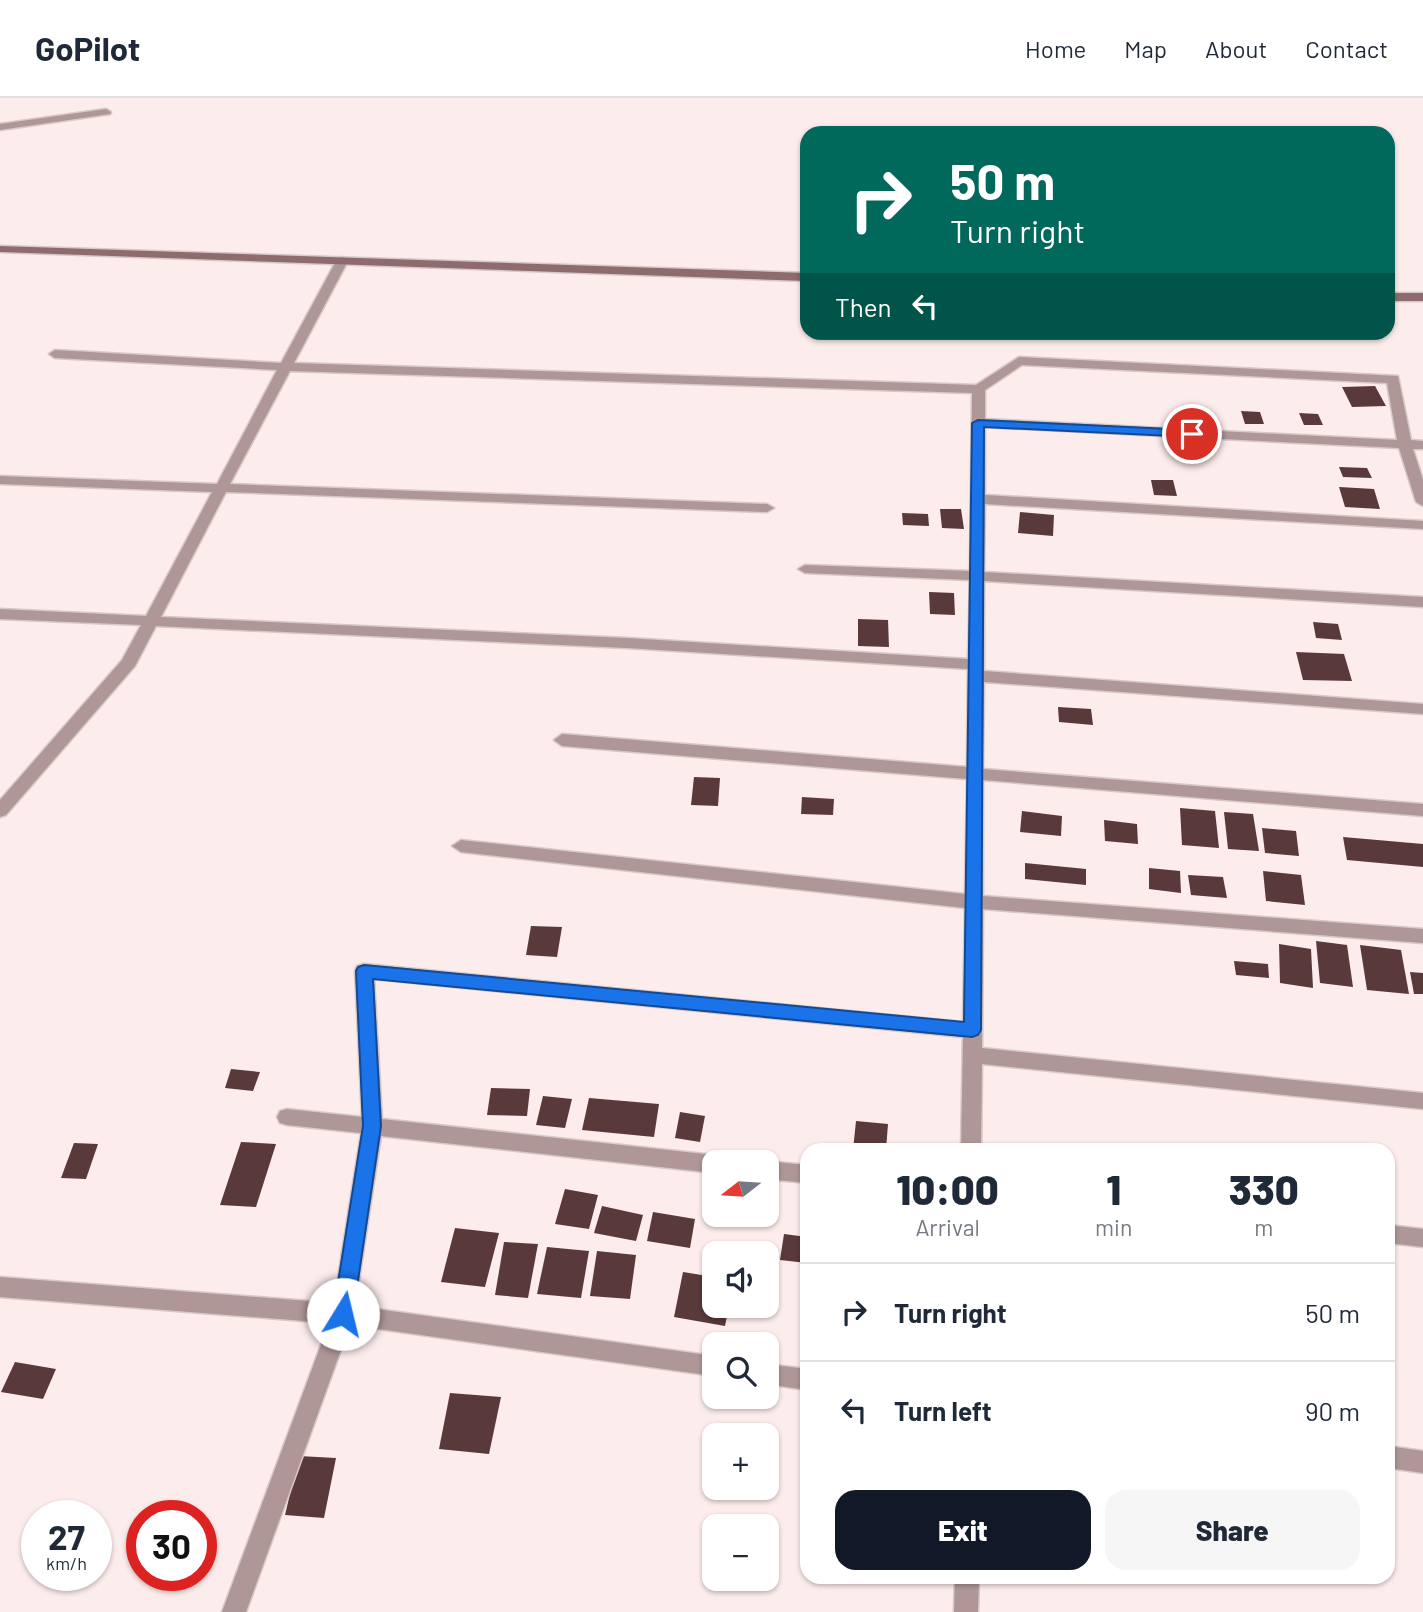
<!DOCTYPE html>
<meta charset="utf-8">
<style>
:root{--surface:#fff;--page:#f6f6f7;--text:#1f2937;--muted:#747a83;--line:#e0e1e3;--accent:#111827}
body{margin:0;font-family:Barlow,sans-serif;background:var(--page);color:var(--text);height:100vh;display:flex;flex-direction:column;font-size:26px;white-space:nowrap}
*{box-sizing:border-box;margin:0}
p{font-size:23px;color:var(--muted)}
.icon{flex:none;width:38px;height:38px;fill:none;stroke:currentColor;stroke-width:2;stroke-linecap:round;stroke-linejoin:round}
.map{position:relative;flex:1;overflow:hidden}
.details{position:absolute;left:800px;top:1045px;width:595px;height:441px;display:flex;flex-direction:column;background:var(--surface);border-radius:21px;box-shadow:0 2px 5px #0004}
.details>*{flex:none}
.hud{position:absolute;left:800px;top:28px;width:595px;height:214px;border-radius:21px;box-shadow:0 2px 5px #0004;background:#00695c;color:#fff;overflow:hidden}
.needle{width:46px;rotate:253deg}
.tools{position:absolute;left:702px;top:1052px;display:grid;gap:14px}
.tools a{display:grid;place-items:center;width:77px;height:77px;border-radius:14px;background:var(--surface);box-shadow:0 2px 5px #0004;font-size:35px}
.speed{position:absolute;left:21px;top:1402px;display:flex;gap:14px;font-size:35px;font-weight:700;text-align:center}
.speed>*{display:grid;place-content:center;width:91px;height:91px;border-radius:50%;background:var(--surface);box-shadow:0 2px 5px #0004;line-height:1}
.speed small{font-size:18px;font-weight:400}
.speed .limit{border:10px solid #d22;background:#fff;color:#111}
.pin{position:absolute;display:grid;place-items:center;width:60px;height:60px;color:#fff;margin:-30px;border:4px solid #fff;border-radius:50%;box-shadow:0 2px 7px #0007}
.me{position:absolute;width:77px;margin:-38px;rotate:9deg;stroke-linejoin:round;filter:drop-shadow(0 0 5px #0008)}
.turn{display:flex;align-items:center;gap:24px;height:147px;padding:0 35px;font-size:32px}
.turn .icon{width:91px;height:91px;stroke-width:2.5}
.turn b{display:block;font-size:49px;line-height:60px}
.then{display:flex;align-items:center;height:66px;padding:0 35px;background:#0003;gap:14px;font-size:26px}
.eta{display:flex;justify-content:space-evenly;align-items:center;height:119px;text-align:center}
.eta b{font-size:42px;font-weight:800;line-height:49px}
.primary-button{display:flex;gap:14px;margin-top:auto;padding:14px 35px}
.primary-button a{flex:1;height:80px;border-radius:21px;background:var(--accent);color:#fff;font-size:28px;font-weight:800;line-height:80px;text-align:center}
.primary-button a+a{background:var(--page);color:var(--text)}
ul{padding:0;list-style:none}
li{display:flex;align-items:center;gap:21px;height:98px;padding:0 35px;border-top:2px solid var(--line)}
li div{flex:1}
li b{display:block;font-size:26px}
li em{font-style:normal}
header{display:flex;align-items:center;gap:42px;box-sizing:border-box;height:98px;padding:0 35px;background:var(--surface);border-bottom:2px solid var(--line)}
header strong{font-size:33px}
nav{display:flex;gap:38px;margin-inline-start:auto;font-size:24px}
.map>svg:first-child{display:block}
.building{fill:#5a393a}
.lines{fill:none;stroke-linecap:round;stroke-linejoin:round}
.street-casing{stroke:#d8c8c8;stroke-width:3}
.secondary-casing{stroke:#d8c8c8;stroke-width:3}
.street{fill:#af9797;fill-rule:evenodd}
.secondary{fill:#8e6c6d;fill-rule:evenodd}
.route{fill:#1a73e8;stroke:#114b97;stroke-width:2}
</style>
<header>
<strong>GoPilot</strong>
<nav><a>Home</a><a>Map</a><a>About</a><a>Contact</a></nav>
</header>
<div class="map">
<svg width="1423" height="1514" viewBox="0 0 1423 1514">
<rect width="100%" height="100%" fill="#fdecec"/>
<g class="building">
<path d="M1375,288L1386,308L1352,309L1342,289Z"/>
<path d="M1241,313L1260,314L1264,326H1245Z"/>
<path d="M1299,315L1318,316L1323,327H1304Z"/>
<path d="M1339,369L1367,370L1372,380L1343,379Z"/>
<path d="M1151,382H1173L1177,398L1154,397Z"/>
<path d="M1339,389L1374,391L1380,411L1345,409Z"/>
<path d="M940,411H961L964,431L942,430Z"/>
<path d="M1020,414L1054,417L1053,438L1018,435Z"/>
<path d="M902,415L928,416L929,428L903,427Z"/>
<path d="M929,494L954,495L955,517L930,516Z"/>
<path d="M858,521L888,522L889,549L858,548Z"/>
<path d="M1313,524L1338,526L1342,542L1316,540Z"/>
<path d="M1296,554L1344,556L1352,583L1303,582Z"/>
<path d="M1058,609L1091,611L1093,627L1059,624Z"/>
<path d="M694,679L720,680L718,708L691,707Z"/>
<path d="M802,699L834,701L833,717L801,716Z"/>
<path d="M1180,710L1215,713L1219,750L1182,747Z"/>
<path d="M1022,713L1062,718L1061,738L1020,734Z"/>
<path d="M1224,714L1253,716L1259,753L1228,751Z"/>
<path d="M1104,722L1137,726L1138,746L1105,743Z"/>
<path d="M1262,730L1296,733L1299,758L1265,755Z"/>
<path d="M1343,739L1423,746V769L1347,762Z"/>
<path d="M1025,765L1086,771V787L1025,781Z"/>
<path d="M1149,770L1180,773L1181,795L1149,791Z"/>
<path d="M1263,773L1301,777L1305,807L1266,803Z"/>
<path d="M1188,777L1223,779L1227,800L1191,797Z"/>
<path d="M531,828L562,829L557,859L526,857Z"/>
<path d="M1316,843L1347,847L1353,889L1320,885Z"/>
<path d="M1279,846L1311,851L1313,890L1280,885Z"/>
<path d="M1360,847L1401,852L1409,896L1367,892Z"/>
<path d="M1234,863L1268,866L1269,880L1236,877Z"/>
<path d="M1410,874L1423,875V896H1414Z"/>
<path d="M231,971L260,974L253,993L225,990Z"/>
<path d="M491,990L530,991L527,1018L487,1017Z"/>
<path d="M543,998L572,1001L565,1030L536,1027Z"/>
<path d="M589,1000L659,1006L654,1039L582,1032Z"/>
<path d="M680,1014L705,1018L700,1044L675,1040Z"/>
<path d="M856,1023L888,1026L886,1052H853Z"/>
<path d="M241,1044L276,1046L256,1109L220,1107Z"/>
<path d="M74,1045L98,1046L86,1081L61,1080Z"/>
<path d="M1125,1045L1153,1048V1052H1126Z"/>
<path d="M565,1091L598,1097L589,1131L555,1126Z"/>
<path d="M602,1108L643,1117L636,1143L594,1135Z"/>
<path d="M653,1114L695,1121L690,1150L647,1143Z"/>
<path d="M455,1130L499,1135L485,1189L441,1184Z"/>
<path d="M784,1136L807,1139V1165L780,1162Z"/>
<path d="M504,1144L538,1146L528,1200L495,1197Z"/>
<path d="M547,1149L589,1153L581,1200L537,1196Z"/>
<path d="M597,1153L636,1157L630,1201L590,1198Z"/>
<path d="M683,1174L714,1179V1208H729L725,1228L674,1219Z"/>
<path d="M15,1264L56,1271L43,1301L1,1294Z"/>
<path d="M450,1295L501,1299L489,1356L439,1351Z"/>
<path d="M299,1358L336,1360L324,1420L285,1417Z"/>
</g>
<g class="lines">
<g class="street-casing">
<g id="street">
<path d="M106,11L111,14L110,16L0,32V26Z"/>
<path d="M342,159L348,163L294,265L976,287L1019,259L1398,278L1411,342L1423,343V351H1413L1423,382V408L1416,404L1399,350L985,329V397L1423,423V431L985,406L984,474L1423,499V509L984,483V573L1423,606V616L984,584L983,671L1423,706V718L983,682V798L1423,831V845L983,811L982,950L1423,995V1011L982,966L981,1052H961L963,939L374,881L382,1021L714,1057L721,1060L723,1064H714V1075L381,1038L355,1208L714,1258V1278L350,1227L246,1514H222L329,1225L0,1199V1179L334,1205L361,1035L287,1027L280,1025L277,1019L280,1013L287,1011L362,1019L355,873L357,868L364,866L963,924L965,810L461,754L452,748L461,742L965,796L967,681L562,648L554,642L562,636L967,669L968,571L627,550L156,528L135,568L6,717L0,719V702L122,562L141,527L0,521V511L146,518L212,394L0,386V378L217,386L277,272L55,260L49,256L55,252L281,265L336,163ZM1022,267L1387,285L1397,342L985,321V292ZM290,273L972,295L970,473L805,467L798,471L805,475L970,482L968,561L627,540L161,519L226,394L767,414L774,410L767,406L230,386Z"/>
<path d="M766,1063L807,1067V1085L766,1081Z"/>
<path d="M1388,1127L1423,1131V1149L1388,1145Z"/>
<path d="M766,1266L807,1271V1292L766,1286Z"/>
<path d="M1388,1348L1423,1353V1375L1388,1370Z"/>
<path d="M955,1479H979L978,1514H954Z"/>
</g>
</g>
<g class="secondary-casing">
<g id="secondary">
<path d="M0,148L807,175V183L0,154Z"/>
<rect x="1388" y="195" width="35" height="8"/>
</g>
</g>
<use href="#street" class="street"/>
<use href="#secondary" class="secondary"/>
</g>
<path class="route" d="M978,322L1192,332L1198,336L1192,339L984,329L981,932L978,937L972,939L373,881L381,1028L353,1216L350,1222L343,1225L336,1222L333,1216L363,1028L356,873L358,869L364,867L964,924L972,325Z"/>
</svg>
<div class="tools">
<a><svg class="needle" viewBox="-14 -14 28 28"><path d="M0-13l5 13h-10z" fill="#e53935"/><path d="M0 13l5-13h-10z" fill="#747a83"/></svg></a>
<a><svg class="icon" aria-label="sound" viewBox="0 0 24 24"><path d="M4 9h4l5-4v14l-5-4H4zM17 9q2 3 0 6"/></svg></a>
<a><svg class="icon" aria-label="search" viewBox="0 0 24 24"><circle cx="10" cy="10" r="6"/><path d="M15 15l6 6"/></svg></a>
<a>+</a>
<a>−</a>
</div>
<div class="speed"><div>27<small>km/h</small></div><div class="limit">30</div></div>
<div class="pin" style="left:1192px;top:336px;background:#d93025"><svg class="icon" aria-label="arrive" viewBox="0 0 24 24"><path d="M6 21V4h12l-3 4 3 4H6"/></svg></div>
<svg class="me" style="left:343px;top:1216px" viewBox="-20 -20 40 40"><circle r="19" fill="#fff"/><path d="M0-13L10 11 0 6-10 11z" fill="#1a73e8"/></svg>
<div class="hud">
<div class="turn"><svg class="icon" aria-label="right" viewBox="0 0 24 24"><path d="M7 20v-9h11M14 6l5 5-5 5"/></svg><div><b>50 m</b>Turn right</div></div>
<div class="then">Then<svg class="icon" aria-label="left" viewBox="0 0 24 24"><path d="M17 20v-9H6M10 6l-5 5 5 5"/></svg></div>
</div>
<section class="details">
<div class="eta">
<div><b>10:00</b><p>Arrival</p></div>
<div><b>1</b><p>min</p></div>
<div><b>330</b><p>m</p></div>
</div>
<ul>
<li><svg class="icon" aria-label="right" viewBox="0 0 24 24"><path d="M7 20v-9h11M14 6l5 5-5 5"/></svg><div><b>Turn right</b></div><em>50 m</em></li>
<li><svg class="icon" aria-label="left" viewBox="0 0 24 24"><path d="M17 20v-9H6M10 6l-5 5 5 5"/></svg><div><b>Turn left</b></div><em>90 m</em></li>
</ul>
<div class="primary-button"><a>Exit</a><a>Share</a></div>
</section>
</div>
